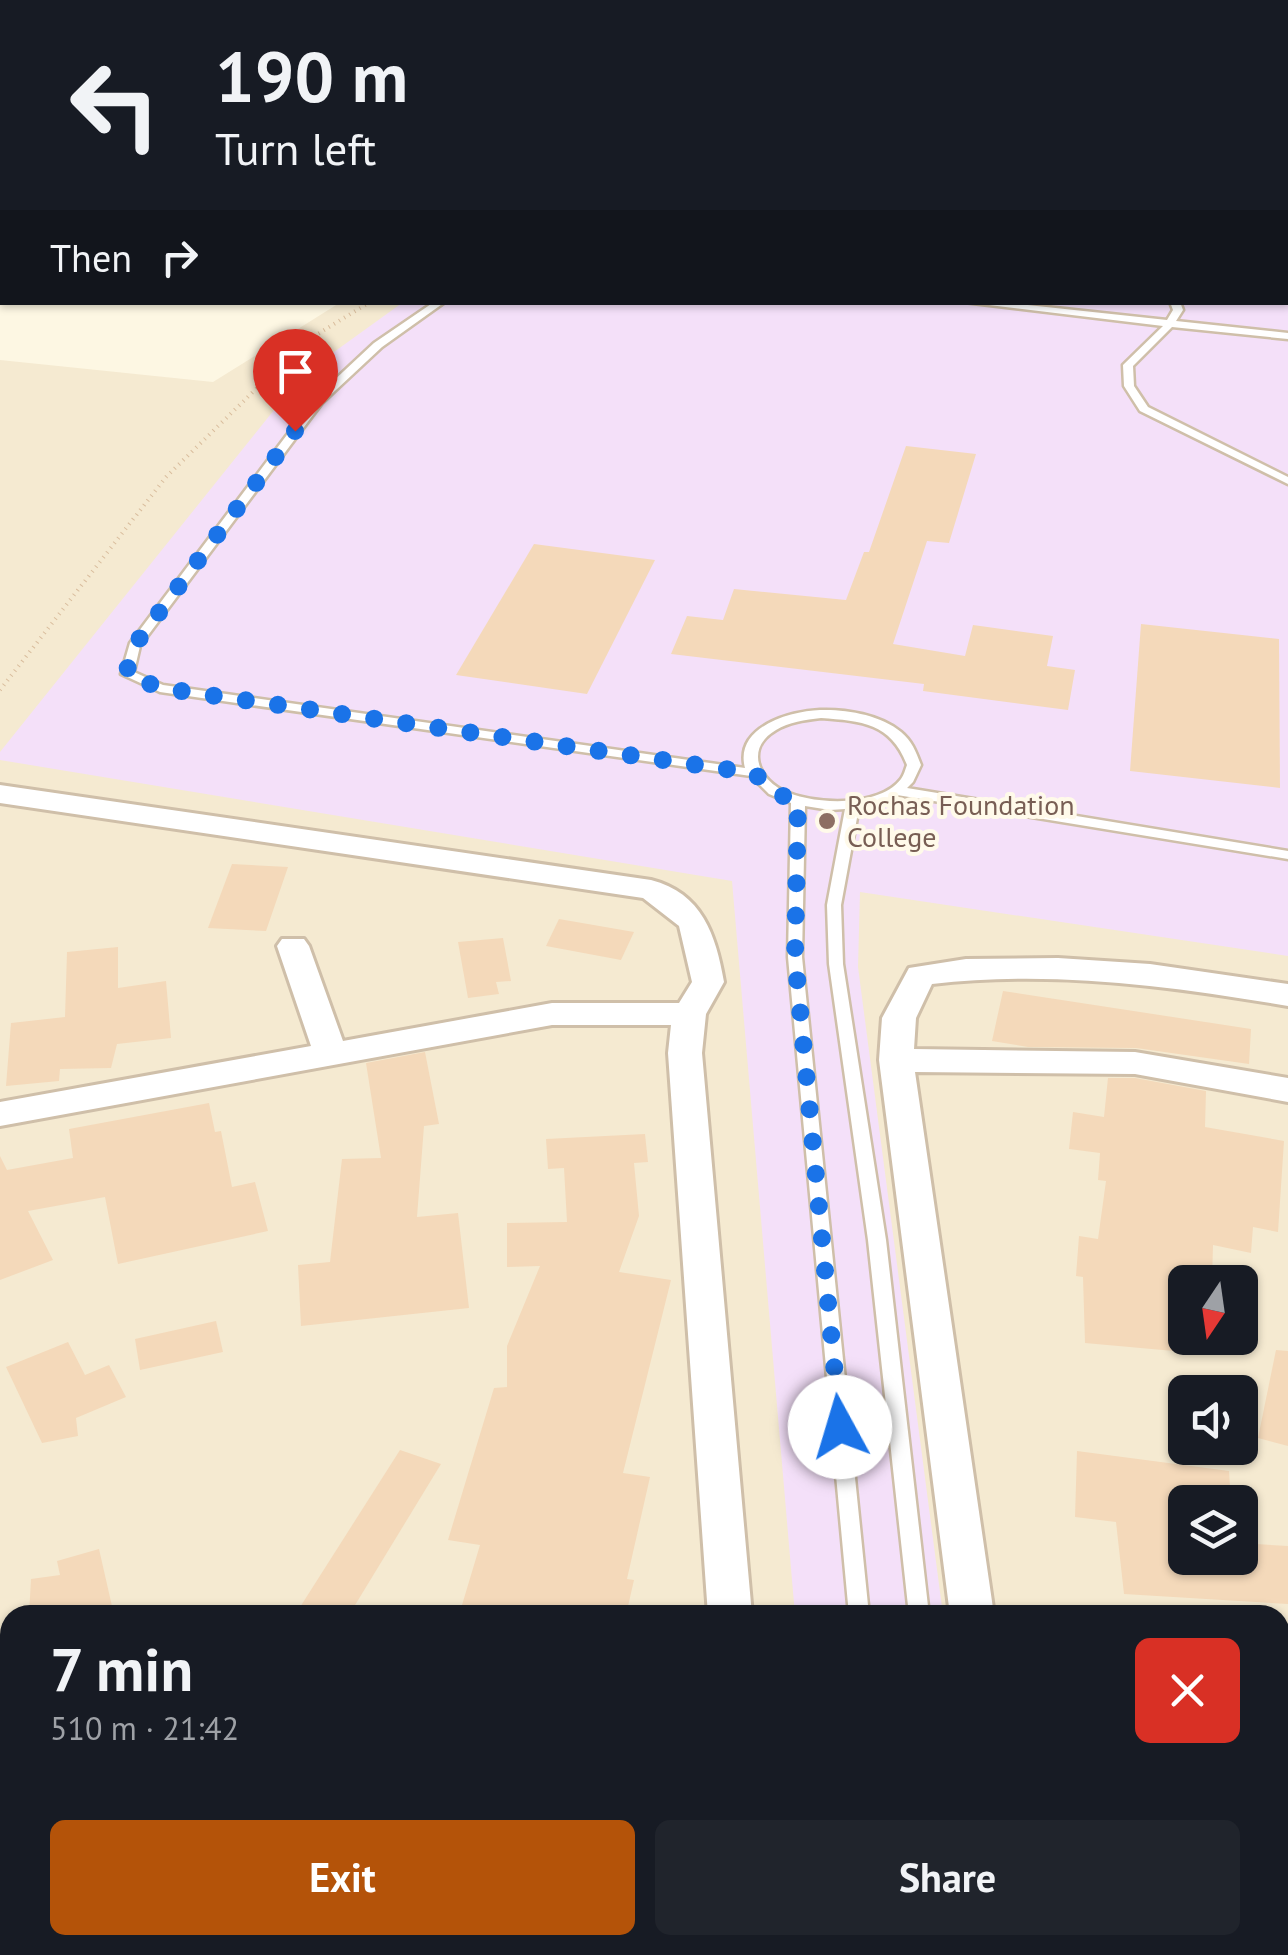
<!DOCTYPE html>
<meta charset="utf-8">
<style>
:root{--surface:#171b24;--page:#20242c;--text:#f1f3f6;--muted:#9ea1a6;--accent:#b45309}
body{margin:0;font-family:"PT Sans",sans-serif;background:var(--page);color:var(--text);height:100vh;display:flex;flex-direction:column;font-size:38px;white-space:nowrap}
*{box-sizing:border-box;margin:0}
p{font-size:32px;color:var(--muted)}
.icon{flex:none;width:55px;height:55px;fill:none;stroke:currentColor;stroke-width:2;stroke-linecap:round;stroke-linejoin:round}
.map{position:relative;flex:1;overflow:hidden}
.panel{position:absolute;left:0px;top:1605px;width:1290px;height:350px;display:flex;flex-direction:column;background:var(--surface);border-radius:30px 30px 0 0;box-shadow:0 2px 8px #0004}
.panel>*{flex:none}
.banner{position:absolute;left:0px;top:0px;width:1290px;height:305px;box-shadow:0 2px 8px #0004;background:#171b24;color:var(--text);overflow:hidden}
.needle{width:65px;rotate:193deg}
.fabs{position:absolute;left:1168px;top:1265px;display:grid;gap:20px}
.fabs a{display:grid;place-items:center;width:90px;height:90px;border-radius:15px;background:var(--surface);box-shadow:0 2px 8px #0004;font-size:50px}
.pin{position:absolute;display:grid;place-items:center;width:85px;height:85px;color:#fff;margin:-102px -42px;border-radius:50% 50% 50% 0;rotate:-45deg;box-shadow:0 0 10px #0007}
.pin .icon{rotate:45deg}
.me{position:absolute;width:110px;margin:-55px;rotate:354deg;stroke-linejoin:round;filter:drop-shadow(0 0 8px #0008)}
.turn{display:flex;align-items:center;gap:35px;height:210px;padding:0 50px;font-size:45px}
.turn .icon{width:130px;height:130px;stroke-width:2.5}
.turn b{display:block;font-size:70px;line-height:85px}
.then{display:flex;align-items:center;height:95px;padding:0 50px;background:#0003;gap:20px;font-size:38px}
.round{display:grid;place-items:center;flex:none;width:105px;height:105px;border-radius:15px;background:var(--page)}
.summary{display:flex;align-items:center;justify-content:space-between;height:170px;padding:0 50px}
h1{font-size:60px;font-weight:800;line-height:75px}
.button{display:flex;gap:20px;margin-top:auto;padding:20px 50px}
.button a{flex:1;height:115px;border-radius:15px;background:var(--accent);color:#fff;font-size:40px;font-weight:800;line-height:115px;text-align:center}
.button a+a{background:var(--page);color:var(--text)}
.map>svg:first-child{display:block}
.residential{fill:#f5ead1;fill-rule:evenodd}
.education{fill:#f4e0f9}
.building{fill:#f4d9ba}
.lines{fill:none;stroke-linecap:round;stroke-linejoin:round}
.lane-casing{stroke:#cfbfa9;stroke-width:5}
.street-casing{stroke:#cfbfa9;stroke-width:6}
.path{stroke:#d9bd9d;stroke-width:4;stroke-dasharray:1 5;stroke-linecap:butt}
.lane{fill:#fff;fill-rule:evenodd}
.street{fill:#fff;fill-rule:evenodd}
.route{stroke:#1a73e8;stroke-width:18;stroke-dasharray:0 32.4}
.education-dot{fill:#8d6e63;stroke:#fffaea;stroke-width:4}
.labels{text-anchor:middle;stroke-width:8;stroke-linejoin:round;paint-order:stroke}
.education-label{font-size:28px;fill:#785e54;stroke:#fffaea;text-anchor:start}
</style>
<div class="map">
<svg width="1288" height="1955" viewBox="0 0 1288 1955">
<rect width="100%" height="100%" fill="#fdf7e3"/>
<path class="residential" d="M0,0H1288V1955H0V360L213,382L341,302H1288V2H2V97ZM1185,1282H1240V1338H1185ZM1185,1392H1240V1448H1185ZM1185,1502H1240V1558H1185ZM10,1615H1280V1945H10Z"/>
<g class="education">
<path d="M1288,54V956L860,892L858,967L943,1615H795L732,881L0,760V752L302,375L402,303L1288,302Z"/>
<path d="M824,1945H987L988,1955H824Z"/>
</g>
<g class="building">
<path d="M906,446L976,454L949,543L927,541L893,644L965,656L973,625L1053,636L1047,666L1075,670L1068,710L923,691L924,684L671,654L687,616L723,620L734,589L846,600L864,552H869Z"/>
<path d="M534,544L655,560L587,694L456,675Z"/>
<path d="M1141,624L1279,639L1280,788L1130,771Z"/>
<path d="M232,864L288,867L266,931L208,928Z"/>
<path d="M559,919L634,932L621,960L546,946Z"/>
<path d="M503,938L511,981L496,982L499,994L468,998L458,942Z"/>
<path d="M118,947V988L166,981L171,1038L117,1044L111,1068L60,1069L59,1081L6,1086L11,1023L65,1017L67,952Z"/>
<path d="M1003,991L1251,1029L1249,1064L1136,1048L1028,1047L992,1041Z"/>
<path d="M425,1052L439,1124L424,1126L417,1217L458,1213L469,1308L301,1326L298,1265L330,1262L342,1159L381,1158L366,1063Z"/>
<path d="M1108,1078H1135L1206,1091L1205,1127L1284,1141L1278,1232L1253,1227L1251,1253L1213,1245L1212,1282H1185V1352L1085,1343L1083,1277L1076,1276L1079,1236L1098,1239L1106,1181L1098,1180L1100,1153L1069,1149L1073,1112L1104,1117Z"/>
<path d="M209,1103L215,1132L221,1131L232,1187L255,1182L268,1231L118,1264L105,1197L28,1211L53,1260L0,1280V1156L7,1170L73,1158L69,1129Z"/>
<path d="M645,1134L648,1162L634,1163L639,1216L619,1272L671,1280L623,1473L650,1477L627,1579L634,1580L626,1615H459L480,1545L448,1540L494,1388L507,1387V1346L540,1266L507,1267V1223L567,1222L564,1168L548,1169L546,1139Z"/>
<path d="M216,1321L223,1352L140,1370L135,1339Z"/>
<path d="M68,1342L85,1375L109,1365L126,1397L76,1418L78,1436L42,1443L6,1367Z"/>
<path d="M1276,1350L1288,1351V1446L1258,1438Z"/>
<path d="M400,1450L441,1464L349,1615H295Z"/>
<path d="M1077,1451L1229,1471L1231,1502H1185V1558H1240V1543L1288,1546V1604L1124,1594L1116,1522L1075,1517Z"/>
<path d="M99,1549L114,1615H29L31,1579L60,1575L57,1561Z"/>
</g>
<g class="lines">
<g class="lane-casing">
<g id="lane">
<path d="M434,302H445L382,347L322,403L140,646L134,672L163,685L745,768C734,727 790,711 820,710C846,709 881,715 901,732C912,741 916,752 921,765L913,782L907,788L1288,851V859L897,795L859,807L841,905L843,964L886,1240L929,1615H909L868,1240L829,964L827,905L845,809L830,810L805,806L802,957L869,1615H849L788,957L791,803L769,794L751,776L160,692L121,674L130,643L314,399L374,343ZM821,718C862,721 891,723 907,765C905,770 904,775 901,779C879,808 811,805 782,790C756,776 747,747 776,730C789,722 805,720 821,718Z"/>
<path d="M964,302H1000L1167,320L1173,310L1170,302H1180L1183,310L1176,321L1288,333V339L1172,327L1133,366L1134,386L1148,407L1288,477V484L1140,411L1124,386L1123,365L1163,326Z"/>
<path d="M881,1945H903L904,1955H882Z"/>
<path d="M945,1945H967L969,1955H947Z"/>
</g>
</g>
<g class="street-casing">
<g id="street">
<path d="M0,785L651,880C702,893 716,935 724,982L706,1014L702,1053L752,1615H708L668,1053L671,1025H552L0,1126V1102L311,1046L277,946L282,939H304L309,946L343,1041L552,1003H679L692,982L679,926L643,898L0,803Z"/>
<path d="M1058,958L1150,964L1288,984V1006C1170,986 1052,970 932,984L916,1018L914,1049L1135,1052L1288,1078V1102L1135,1074L915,1072L994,1615H950L879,1060L882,1018L909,968L966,959Z"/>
<rect x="731" y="1945" width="50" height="10"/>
<path d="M993,1945H1043L1044,1955H994Z"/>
</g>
</g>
<path class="path" d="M0,690L166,477L303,343L370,302"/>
<use href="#lane" class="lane"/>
<use href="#street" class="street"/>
</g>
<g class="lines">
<path class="route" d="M295,431L134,646L126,674L160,688L754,773L776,793L798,802L795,957L840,1427"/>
</g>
<circle class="education-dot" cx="827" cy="821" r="10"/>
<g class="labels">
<g class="education-label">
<text x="847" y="815">Rochas Foundation<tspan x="847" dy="32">College</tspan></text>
</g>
</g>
</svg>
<div class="fabs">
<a><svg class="needle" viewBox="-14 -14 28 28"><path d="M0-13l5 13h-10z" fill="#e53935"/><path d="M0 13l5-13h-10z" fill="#9ea1a6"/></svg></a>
<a><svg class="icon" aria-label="sound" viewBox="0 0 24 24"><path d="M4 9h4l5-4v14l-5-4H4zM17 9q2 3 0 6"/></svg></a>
<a><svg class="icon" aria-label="layers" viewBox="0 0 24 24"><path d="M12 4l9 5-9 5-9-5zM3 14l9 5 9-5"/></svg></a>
</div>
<div class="pin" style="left:295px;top:431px;background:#d93025"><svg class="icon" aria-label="arrive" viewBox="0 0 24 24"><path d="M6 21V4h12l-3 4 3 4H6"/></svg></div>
<svg class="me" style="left:840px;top:1427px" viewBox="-20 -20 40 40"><circle r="19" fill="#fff"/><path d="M0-13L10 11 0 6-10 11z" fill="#1a73e8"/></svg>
<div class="banner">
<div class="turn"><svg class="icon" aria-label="left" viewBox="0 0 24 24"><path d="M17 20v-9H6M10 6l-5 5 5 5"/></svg><div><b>190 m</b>Turn left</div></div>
<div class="then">Then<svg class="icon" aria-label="right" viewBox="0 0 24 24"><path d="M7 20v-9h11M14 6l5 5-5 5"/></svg></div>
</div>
<section class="panel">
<div class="summary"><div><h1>7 min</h1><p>510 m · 21:42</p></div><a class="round" style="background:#d93025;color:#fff"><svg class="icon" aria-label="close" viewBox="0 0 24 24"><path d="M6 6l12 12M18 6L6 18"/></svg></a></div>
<div class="button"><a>Exit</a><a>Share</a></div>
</section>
</div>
